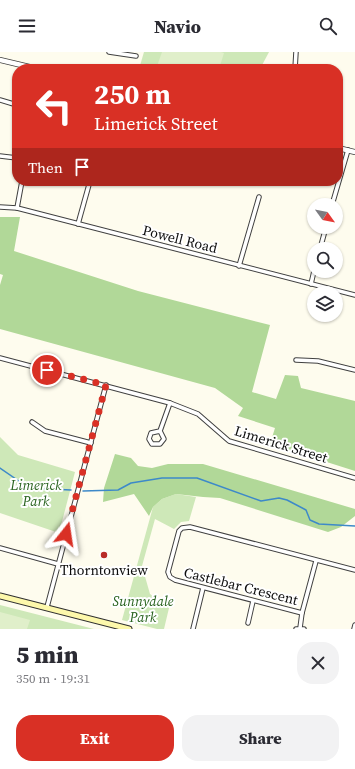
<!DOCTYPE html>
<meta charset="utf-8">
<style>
:root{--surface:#fff;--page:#f2f2f3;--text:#2b2b33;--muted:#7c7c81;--accent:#d93025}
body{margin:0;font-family:"Source Serif 4",serif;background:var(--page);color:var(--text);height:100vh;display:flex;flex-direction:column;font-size:15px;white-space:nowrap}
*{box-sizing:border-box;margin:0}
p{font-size:13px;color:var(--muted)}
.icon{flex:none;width:22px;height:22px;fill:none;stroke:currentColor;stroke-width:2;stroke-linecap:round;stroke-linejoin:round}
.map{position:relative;height:577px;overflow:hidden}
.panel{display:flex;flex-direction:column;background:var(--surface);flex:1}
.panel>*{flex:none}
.guide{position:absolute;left:12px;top:12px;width:331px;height:122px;border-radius:16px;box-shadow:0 1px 3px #0004;background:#d93025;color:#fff;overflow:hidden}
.needle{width:26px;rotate:123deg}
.buttons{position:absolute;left:307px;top:146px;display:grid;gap:8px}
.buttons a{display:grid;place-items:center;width:36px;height:36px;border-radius:50%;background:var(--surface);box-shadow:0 1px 3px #0004;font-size:20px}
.pin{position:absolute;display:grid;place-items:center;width:34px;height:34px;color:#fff;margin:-17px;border:2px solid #fff;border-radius:50%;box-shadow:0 1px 4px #0007}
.me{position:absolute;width:44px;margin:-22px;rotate:15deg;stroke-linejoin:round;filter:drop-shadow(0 0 3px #0008)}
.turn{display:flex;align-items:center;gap:14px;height:84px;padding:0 16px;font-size:18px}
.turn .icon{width:52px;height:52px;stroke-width:2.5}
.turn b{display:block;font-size:28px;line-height:34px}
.then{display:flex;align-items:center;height:38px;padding:0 16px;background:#0003;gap:8px;font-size:15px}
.round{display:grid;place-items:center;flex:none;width:42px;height:42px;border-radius:16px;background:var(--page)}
.summary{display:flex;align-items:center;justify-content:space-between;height:68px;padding:0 16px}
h1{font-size:24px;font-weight:800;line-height:30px}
.cta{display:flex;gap:8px;margin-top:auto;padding:8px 16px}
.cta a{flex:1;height:46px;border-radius:16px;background:var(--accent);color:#fff;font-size:16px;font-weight:800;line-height:46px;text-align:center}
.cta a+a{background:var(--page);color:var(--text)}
header{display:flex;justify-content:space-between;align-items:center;height:52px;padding:0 16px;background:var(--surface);font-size:18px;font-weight:800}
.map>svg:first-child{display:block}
.green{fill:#cee8b8}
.forest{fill:#b1d898}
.pitch{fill:#e0efca}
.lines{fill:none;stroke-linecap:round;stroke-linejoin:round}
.stream{stroke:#3d89c9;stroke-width:1.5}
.minor-casing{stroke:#404040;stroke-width:5.5}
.tertiary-casing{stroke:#404040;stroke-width:6}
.secondary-casing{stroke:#2f2f2f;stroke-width:7}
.minor{stroke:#fff;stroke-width:3.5}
.tertiary{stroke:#fff;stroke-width:4.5}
.secondary{stroke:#fdf8ab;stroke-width:5}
.route{stroke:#d93025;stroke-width:7;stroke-dasharray:0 12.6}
.poi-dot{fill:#b92b29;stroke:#fff;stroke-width:1.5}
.labels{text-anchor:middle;stroke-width:4;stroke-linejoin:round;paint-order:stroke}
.street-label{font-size:14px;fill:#0d0d0d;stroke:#fff}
.park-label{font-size:14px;font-style:italic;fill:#29631f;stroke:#fff}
.poi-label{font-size:14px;fill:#0d0d0d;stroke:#fff}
</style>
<header><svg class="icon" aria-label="menu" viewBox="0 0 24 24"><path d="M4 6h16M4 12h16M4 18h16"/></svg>Navio<svg class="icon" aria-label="search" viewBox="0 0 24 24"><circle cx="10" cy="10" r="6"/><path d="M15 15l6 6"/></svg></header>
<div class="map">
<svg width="355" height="577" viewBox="0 0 355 577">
<rect width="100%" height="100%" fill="#fefcee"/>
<g class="green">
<path d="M144,0H269L260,17H139Z"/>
<path d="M0,385L18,403L75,420L59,481L0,461Z"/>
<path d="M176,442L196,445L189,469L181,470L174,477L155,467L142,514L150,542L169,556L164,577H157L122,568L153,455L162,447Z"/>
<path d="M0,553L94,577H0Z"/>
</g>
<g class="forest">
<path d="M0,165H20L14,199L138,239L270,273L252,340L276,347L285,323L298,324L301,336L355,349V419L270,392L275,376L238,364L243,356L215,336L0,277V233L3,223L0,222Z"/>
<path d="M115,402L131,406L138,414L152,416L168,412H203L355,457V464L341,475L328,480L220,446L203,445L176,442L162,447L153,455L149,464L134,442L103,450L104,436Z"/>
</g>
<g class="pitch">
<path d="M162,0H221L224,1L219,17H156Z"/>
<path d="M0,560L30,568L27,577H0Z"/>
</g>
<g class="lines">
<g class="stream">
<path d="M0,416L29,436L71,438"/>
<path d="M83,439L118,438L131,431L162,426H197L261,449L279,446L287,448L306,458L310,468L319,472L355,474"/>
</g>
<g class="minor-casing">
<g id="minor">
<path d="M109,0L136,4"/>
<path d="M295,17L296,0"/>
<path d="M0,48L17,53"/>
<path d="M0,104L17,106"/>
<path d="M332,153L348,98"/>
<path d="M0,155L17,156L355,243"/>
<path d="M17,156L22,129"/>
<path d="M78,172L90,129"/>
<path d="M320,197L326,175"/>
<path d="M239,214L259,145"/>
<path d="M311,232L314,219"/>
<path d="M0,306L170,351L198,362L229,389L355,426"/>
<path d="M296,308L318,309L355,318"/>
<path d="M32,370L45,379L91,391"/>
<path d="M160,379L151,381L149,387L152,392H160L164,387L160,379L170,351"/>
<path d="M0,496L58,512"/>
<path d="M47,555L106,333"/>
<path d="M302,561L175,528L170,525L168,520L179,479L182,476L190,475L355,518"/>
<path d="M248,571L253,549"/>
<path d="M300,576L302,561L316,509"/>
<path d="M193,577L203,536"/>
<path d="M296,577H304"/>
<path d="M354,577L355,573"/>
</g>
</g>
<g class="tertiary-casing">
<g id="tertiary">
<path d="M0,8L38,17"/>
<path d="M338,96L355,100"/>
</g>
</g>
<g class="secondary-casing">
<path id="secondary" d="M0,544L129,577"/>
</g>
<use href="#minor" class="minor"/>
<use href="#tertiary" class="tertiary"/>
<use href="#secondary" class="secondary"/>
</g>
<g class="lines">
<path class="route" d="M47,318L106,333L66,482"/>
</g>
<circle class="poi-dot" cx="104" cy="503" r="4"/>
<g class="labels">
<g class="street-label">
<text transform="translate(180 187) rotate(14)" y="5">Powell Road</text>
<text transform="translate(281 392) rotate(17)" y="5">Limerick Street</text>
<text transform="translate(241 534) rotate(14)" y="5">Castlebar Crescent</text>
</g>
<g class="park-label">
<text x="36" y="438">Limerick<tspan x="36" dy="16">Park</tspan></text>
<text x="143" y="554">Sunnydale<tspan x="143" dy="16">Park</tspan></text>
</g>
<g class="poi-label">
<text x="104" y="523">Thorntonview</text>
</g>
</g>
</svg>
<div class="buttons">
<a><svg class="needle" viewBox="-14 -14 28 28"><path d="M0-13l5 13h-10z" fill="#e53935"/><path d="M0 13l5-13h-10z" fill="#7c7c81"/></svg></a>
<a><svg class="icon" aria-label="search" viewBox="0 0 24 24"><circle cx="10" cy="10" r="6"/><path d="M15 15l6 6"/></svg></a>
<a><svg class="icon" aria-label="layers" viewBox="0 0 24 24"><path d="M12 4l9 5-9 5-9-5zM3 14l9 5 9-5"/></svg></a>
</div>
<div class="pin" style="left:47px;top:318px;background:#d93025"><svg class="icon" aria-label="arrive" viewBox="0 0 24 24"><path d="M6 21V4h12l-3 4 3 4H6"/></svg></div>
<svg class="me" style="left:66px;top:482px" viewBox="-20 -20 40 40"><path d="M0-17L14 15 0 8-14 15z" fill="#d93025" stroke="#fff" stroke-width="4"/></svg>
<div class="guide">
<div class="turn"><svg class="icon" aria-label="left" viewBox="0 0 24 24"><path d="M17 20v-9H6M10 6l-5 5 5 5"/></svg><div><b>250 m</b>Limerick Street</div></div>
<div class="then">Then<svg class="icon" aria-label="arrive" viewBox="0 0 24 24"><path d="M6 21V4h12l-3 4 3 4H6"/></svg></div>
</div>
</div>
<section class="panel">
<div class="summary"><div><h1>5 min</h1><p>350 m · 19:31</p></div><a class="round"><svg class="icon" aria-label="close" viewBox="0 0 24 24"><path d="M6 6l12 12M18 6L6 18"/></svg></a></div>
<div class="cta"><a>Exit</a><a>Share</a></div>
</section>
